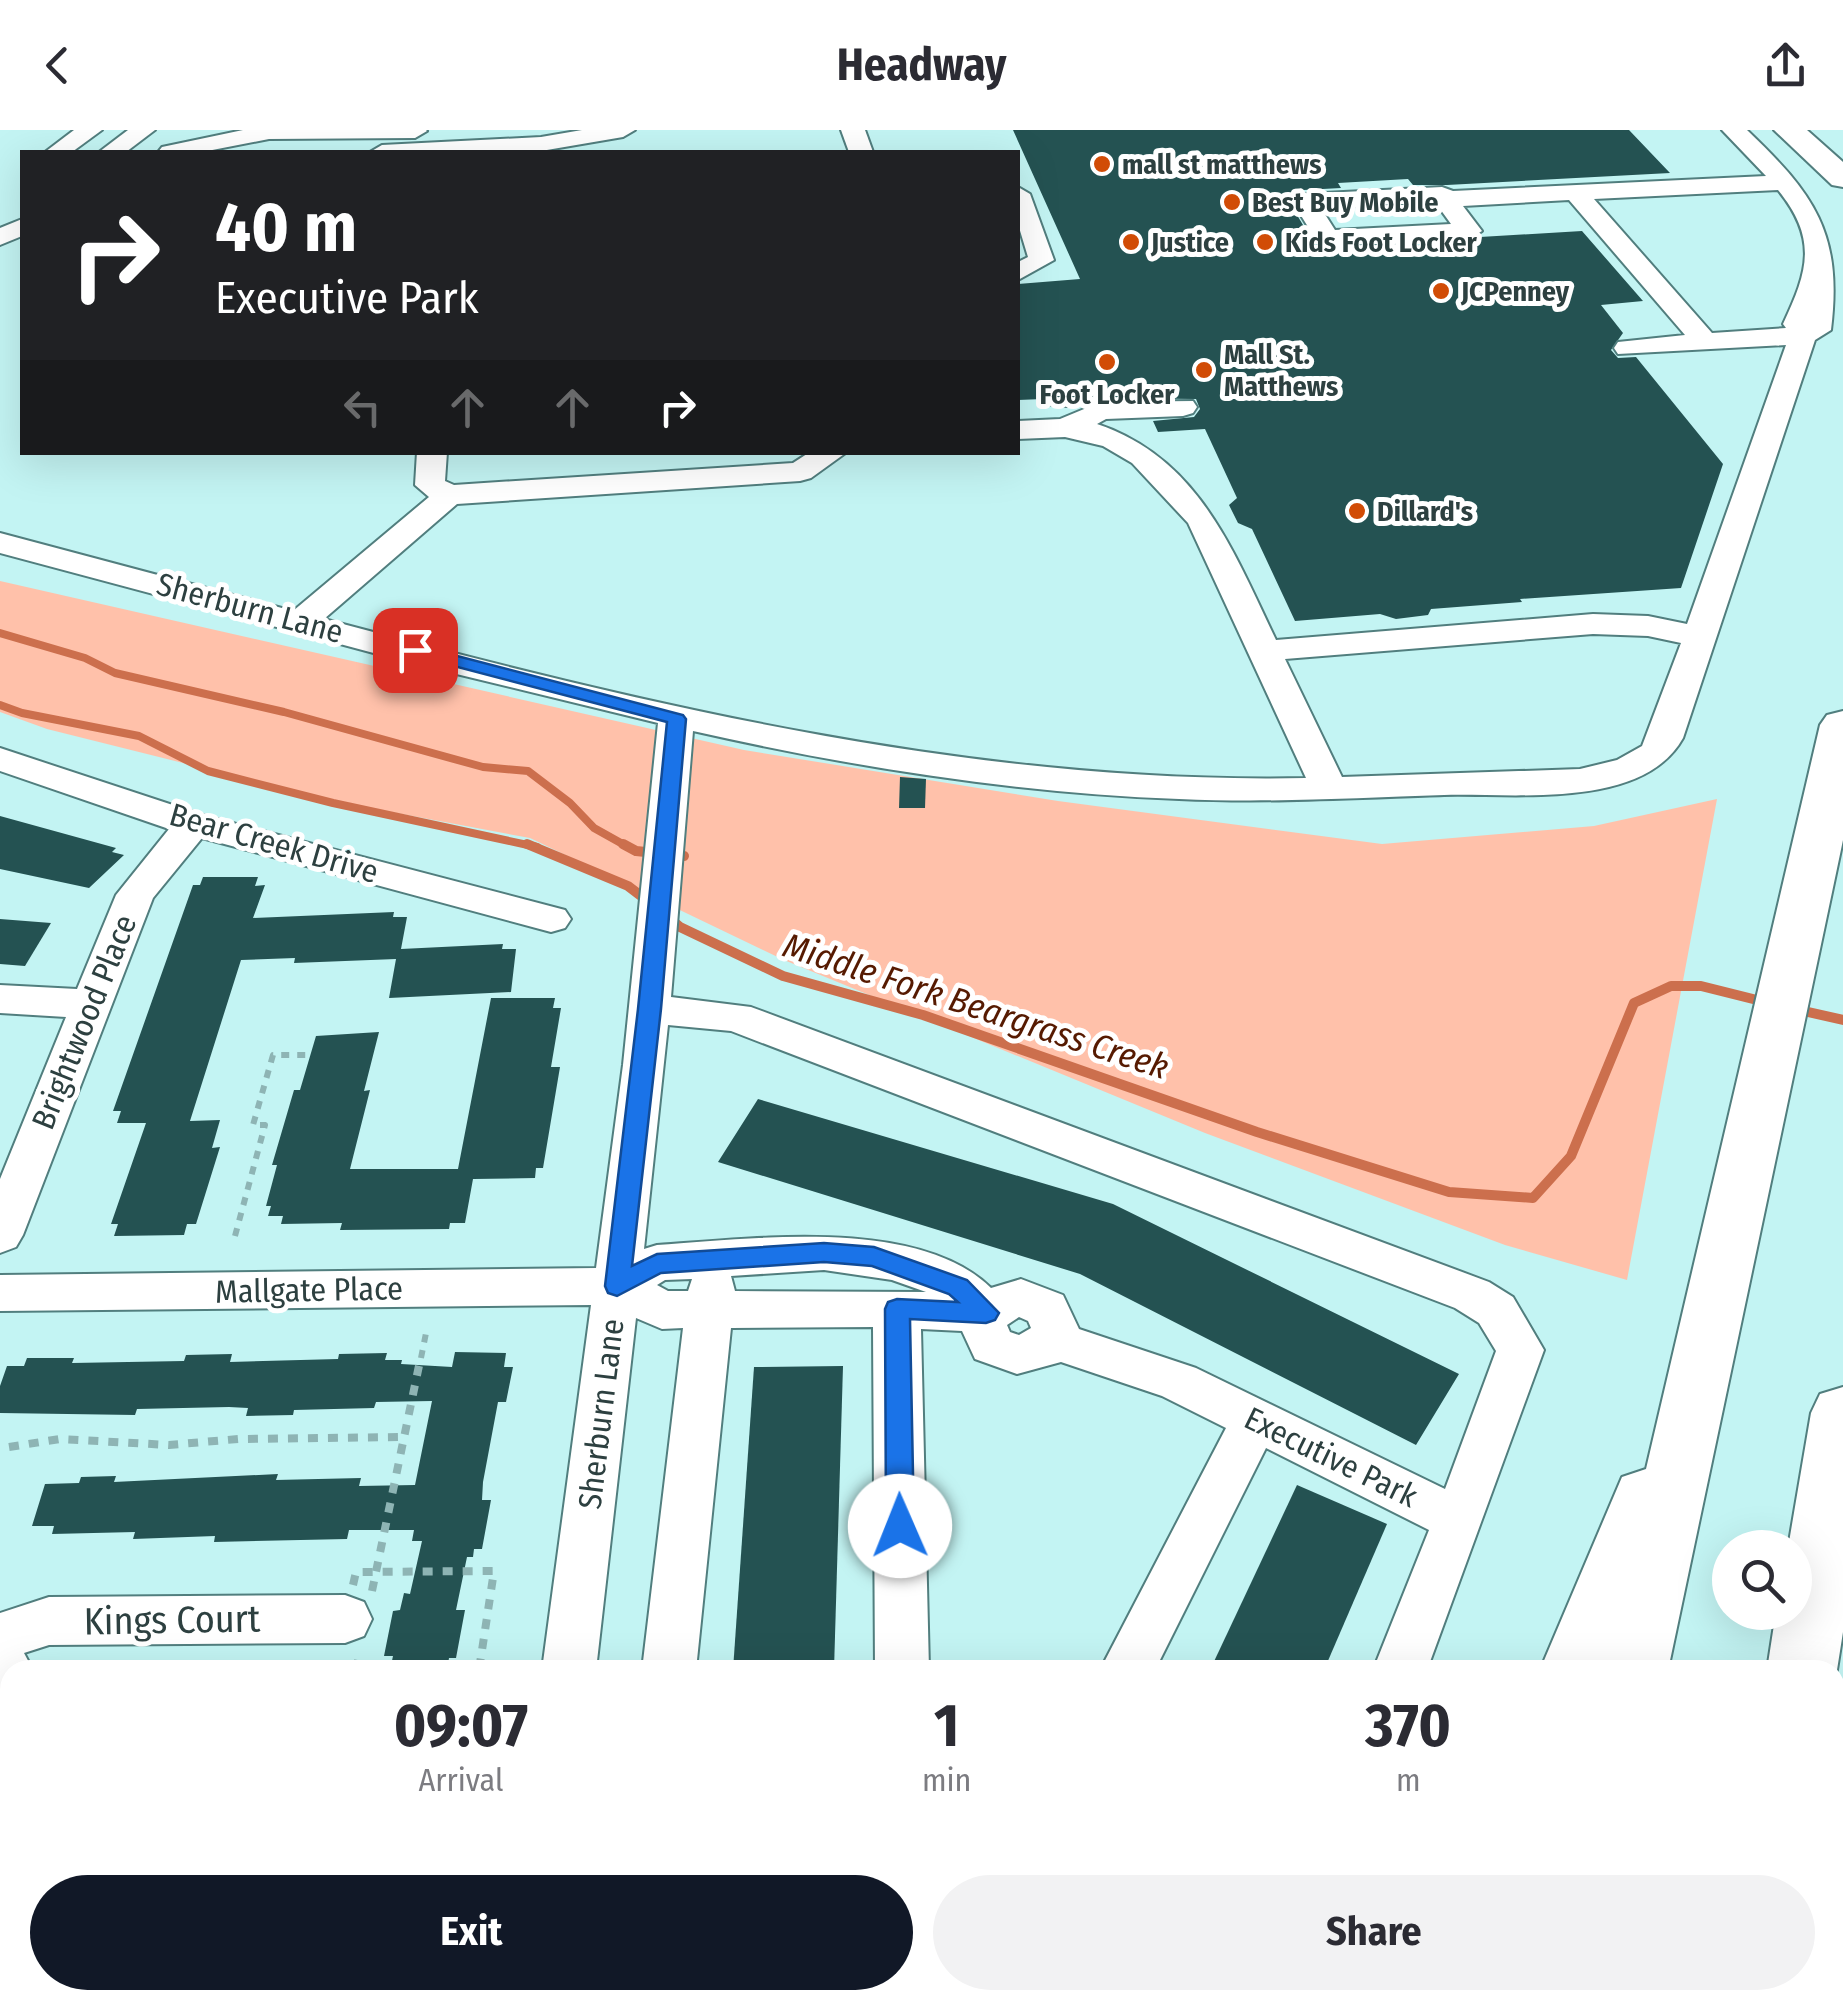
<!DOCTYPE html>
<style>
:root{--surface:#fff;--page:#f2f2f3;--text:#2b2b33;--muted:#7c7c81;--accent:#111827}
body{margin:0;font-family:"Fira Sans Condensed",sans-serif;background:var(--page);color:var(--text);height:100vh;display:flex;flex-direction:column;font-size:38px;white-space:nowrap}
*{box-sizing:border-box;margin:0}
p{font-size:32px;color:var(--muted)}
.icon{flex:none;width:55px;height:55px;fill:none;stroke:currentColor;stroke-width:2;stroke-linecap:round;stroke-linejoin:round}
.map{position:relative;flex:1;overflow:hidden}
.panel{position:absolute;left:0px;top:1530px;width:1845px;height:350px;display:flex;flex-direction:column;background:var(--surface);border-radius:30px 30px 0 0;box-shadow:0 10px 40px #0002}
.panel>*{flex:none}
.guide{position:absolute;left:20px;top:20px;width:1000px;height:305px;border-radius:0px;box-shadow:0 10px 40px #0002;background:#202124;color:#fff;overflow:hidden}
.controls{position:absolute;left:1712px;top:1400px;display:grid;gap:20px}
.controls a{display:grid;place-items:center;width:100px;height:100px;border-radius:50%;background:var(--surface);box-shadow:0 10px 40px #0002;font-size:50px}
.pin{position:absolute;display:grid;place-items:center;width:85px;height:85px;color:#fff;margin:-42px;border-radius:20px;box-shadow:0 5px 15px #0006}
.me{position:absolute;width:110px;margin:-55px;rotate:359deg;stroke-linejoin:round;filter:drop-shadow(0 0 8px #0008)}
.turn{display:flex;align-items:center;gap:35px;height:210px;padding:0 30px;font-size:45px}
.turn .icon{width:130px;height:130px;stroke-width:2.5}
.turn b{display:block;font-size:70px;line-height:85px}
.lanes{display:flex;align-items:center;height:95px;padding:0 30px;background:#0003;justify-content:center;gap:50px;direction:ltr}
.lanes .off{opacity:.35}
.eta{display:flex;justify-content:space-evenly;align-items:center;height:170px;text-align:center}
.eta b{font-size:60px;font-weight:700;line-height:70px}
.primary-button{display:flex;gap:20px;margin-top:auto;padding:20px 30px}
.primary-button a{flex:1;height:115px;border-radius:60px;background:var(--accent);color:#fff;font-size:40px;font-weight:700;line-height:115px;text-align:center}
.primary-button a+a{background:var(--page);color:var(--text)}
header{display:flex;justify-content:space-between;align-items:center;height:130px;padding:0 30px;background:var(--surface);font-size:45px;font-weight:700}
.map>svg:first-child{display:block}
.green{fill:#ffc1aa}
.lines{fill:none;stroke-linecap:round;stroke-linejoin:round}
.stream-far1{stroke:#cc6f4d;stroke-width:8}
.stream{stroke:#cc6f4d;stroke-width:10}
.building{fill:#245252}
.minor-casing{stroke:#517e7e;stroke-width:4}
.highway-casing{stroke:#517e7e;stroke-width:4}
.path-far1{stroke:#8eb4b4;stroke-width:6;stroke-dasharray:8 8;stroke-linecap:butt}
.path{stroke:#8eb4b4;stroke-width:8;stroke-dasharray:10 10;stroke-linecap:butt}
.minor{fill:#fff;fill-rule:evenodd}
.highway{fill:#fff;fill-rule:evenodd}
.route{fill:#1a73e8;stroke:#114b97;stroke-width:2.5}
.poi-dot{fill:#d14c06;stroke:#fff;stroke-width:4}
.labels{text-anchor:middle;stroke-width:10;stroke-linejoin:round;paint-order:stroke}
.far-poi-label{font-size:28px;font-weight:bold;fill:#2d4040;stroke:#fff;text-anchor:start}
.street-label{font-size:32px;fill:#2d4040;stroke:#fff}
.water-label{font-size:35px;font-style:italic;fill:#561a01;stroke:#fff}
.near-street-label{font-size:38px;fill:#2d4040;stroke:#fff}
</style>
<header><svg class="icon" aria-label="back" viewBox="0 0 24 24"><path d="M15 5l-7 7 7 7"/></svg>Headway<svg class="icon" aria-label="share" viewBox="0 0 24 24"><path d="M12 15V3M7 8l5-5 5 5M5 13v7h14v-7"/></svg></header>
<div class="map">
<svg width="1843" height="1880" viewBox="0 0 1843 1880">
<rect width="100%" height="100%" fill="#c3f4f3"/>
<path class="green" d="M0,451L744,620L1058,671L1382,714L1594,696L1717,669L1627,1150L1505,1115L1205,1003L784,830L530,708L343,673L47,599L0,582Z"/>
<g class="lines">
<g class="stream-far1">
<path d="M0,503L85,528L115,543L284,582L483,637L528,641L570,673L594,698L628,717"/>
<path d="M0,575L22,583L139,606L208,641L333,673L537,717"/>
</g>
<g class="stream">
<path d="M527,714L628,756L649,772"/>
<path d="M623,714L636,721L684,726"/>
<path d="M667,786L680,797L783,846L923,885L1257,1002L1449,1062L1533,1068L1571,1026L1634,873L1671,856H1701L1769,873"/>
<path d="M1795,879L1843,890"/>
</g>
</g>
<g class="building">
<path d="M1013,0H1629L1670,43L1447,55H1413L1408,49L1338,53L1341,58L1304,60L1288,65V70L1315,115L1327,120L1469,113L1480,107L1582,101L1643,171L1601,175L1623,203L1611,220L1618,228L1636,227L1723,334L1681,458L1520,469L1522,472L1431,479L1428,485L1396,489L1380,484L1295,491L1252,399L1238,393L1229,375L1237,368L1205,299L1158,302L1153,291L1194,287L1200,279L1196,269L1101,268L1069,278L1046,276L1043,269L1018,270V154L1080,149Z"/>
<path d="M900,647L926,649L925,678H899Z"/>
<path d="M0,686L116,718L112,722L124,725L89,758L0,739Z"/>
<path d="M203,747H258L255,756L265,755L253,788L394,782L393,787H407L401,819L503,814L502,819H516L511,862L389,868L396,829L294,833L295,828L241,830L190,991L220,990L212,1018L220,1017L196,1094H187L184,1105L114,1106L118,1094H111L146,993H117L121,981H113L193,755H200Z"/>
<path d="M0,789L51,793L25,836L0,834Z"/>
<path d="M491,868H555L553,878H561L551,937H560L543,1038H536L535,1048L473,1049L465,1093H450L449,1099L340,1100L342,1093L281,1094L283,1086H268L271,1076H266L277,1035H272L294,960H300L316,906L379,902L364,961L370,960L350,1039H458Z"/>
<path d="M758,969L1113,1074L1459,1244L1416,1315L1080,1144L718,1032Z"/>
<path d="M455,1222L506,1223L504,1237H513L506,1272H498L483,1352L482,1370H491L482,1419H474L473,1427H467L456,1480H465L456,1528H449L447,1540H390L393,1526H384L393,1481L400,1480L404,1463L410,1464L422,1411H412L414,1400H349L347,1409L214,1412L215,1406L133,1409L135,1402L52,1404L54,1396H32L45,1354L79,1353L81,1347L116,1346L114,1352L278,1344L276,1350L361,1348L359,1356L415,1355L432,1271L376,1272L374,1278L294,1280L293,1285L246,1286L248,1278L229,1277L137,1279L135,1285L0,1283V1256L7,1236H24L27,1228H74L72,1233L184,1231L186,1225L232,1224L230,1232L338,1229L339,1224L387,1223L385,1230H402L401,1234L452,1237Z"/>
<path d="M843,1236L834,1540H733L754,1237Z"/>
<path d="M1297,1355L1387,1394L1324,1540H1210Z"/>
</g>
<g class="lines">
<g class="minor-casing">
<g id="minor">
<path d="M74,0H102L72,22H45Z"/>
<path d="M128,0H155L126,22H99Z"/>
<path d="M243,0H426L427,1L415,8L269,9L202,22H158L162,17Z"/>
<path d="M582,0H635L623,7L541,21L370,22L382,15L541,7Z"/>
<path d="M841,0H865L873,22H849Z"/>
<path d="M1722,0H1747C1814,64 1843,103 1831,200L1815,210L1683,608C1643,680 1515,663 1444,665C1356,668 1268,673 1179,669C1017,663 851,637 693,601L671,867L751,877L1489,1152L1513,1167L1544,1220L1427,1540H1373L1429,1400L1266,1318L1155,1540H1100L1226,1298L1162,1266L1061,1232L1017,1244L975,1229L962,1201L921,1199L929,1540H875L873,1197L731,1198L696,1540H642L683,1198L662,1199L636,1188L596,1540H542L591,1175L0,1181V1145L596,1138L623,935L658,593L411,533L0,423V403L293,481L429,367L415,355L417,322H447L445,351L454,355L793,333L810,322H847L811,348L800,351L457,374L324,489C644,574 972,655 1306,648L1188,393L1132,333L1103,316L1065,307L1018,309V291L1060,289L1101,272L1193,271L1197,277L1193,283L1183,286L1106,289L1097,294C1199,328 1233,421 1276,510L1593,484L1648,486L1687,494L1786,215L1618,224L1614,218L1618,212L1685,205L1569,70L1463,76L1482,101L1469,109L1327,116L1318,113L1292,71L1304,64L1442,57L1453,61L1766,46ZM1778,60C1818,109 1808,141 1783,194L1786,198L1712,203L1594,69ZM1435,72L1451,94L1335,100L1321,78ZM1593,504L1648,506L1681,513L1642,616L1617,630L1580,639L1342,647L1285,529ZM668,895L731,901L1455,1178L1479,1193L1496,1221L1445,1359L1196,1238L1079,1199L1063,1165L1021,1149L991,1158C918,1086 750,1109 657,1115L644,1119ZM824,1140L892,1150L926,1162L735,1161L731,1146ZM692,1149L688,1161H668L657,1155L665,1150ZM1019,1187L1028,1191L1031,1198L1019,1205L1010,1202L1007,1195Z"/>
<path d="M1018,57L1030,64L1054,130L1018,150V132L1028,127L1018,94Z"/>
<path d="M22,89V106L0,115V98Z"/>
<path d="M0,618L206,686L565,780L571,789L565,798L551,802L202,708L153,768L23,1105L16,1117L0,1123V1049L66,887L0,883V855L77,859L116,765L169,699L0,641Z"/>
<path d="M345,1465L364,1472L372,1489L364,1506L345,1513L49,1515L24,1523L33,1540H10V1576L0,1572V1483L49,1467Z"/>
<path d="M10,1767V1833L0,1837V1771Z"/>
<path d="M496,1870H558L556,1880H494Z"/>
<path d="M601,1870H663L662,1880H600Z"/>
<path d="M1240,1870H1302L1298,1880H1236Z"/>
</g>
</g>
<g class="highway-casing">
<g id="highway">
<path d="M1774,0H1807L1843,32V57L1832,55Z"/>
<path d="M1843,581V710L1668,1540H1540L1622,1347L1646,1339L1820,595L1827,585Z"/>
<path d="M1843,1257V1502L1837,1540L1835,1545V1540H1767L1776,1482H1795V1418H1788L1811,1283L1820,1264Z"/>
<path d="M1418,1870H1498L1494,1880H1414Z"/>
<path d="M1517,1870H1597L1595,1880H1515Z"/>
<path d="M1709,1870H1789L1788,1880H1708Z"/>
</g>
</g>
<g class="path-far1">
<path d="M235,1106L265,995H253L273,925H310"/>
<path d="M421,1228L426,1203"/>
</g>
<g class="path">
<path d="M9,1317L60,1309L169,1315L238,1309L403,1307"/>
<path d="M353,1455L356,1442L494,1441L479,1540"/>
<path d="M372,1461L421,1226"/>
<path d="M356,1540L360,1522"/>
<path d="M313,1880L324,1870"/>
</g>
<use href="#minor" class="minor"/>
<use href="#highway" class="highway"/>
</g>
<path class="route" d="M415,515L683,585L686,589L661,879L632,1136L657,1124L824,1113L874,1117L967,1150L999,1183L995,1190L986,1193L910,1189L914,1396L910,1404L900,1407L890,1404L886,1396L885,1179L888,1172L897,1169L958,1172L949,1164L872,1136L824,1132L661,1143L617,1166L608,1163L605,1156L638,879L667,592L408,524L406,520Z"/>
<g class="poi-dot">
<circle cx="1102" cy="34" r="10"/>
<circle cx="1232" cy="72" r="10"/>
<circle cx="1131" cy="112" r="10"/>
<circle cx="1265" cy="112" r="10"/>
<circle cx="1441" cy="161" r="10"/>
<circle cx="1107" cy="232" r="10"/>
<circle cx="1204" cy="240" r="10"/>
<circle cx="1357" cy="381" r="10"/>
</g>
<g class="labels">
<g class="far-poi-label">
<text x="1122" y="44">mall st matthews</text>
<text x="1252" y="82">Best Buy Mobile</text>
<text x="1151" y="122">Justice</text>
<text x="1285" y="122">Kids Foot Locker</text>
<text x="1461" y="171">JCPenney</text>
<text x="1224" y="234">Mall St.<tspan x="1224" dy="32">Matthews</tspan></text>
<text x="1107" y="274" text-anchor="middle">Foot Locker</text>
<text x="1377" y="391">Dillard's</text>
</g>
<g class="street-label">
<text transform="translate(250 478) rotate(15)" y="11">Sherburn Lane</text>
<text transform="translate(274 713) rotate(16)" y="11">Bear Creek Drive</text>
<text transform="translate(84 892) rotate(-68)" y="11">Brightwood Place</text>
<text transform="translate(309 1160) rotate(-1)" y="11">Mallgate Place</text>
<text transform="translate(601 1284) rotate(-83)" y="11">Sherburn Lane</text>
<text transform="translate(1331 1327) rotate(26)" y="11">Executive Park</text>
</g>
<g class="water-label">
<text transform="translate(976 876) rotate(18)" y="12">Middle Fork Beargrass Creek</text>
</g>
<g class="near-street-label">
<text transform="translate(172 1490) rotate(-1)" y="13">Kings Court</text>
</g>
</g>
</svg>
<div class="controls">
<a><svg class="icon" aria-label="search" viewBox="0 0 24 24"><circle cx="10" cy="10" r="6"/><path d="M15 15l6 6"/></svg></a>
</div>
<div class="pin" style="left:415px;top:520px;background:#d93025"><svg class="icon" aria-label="arrive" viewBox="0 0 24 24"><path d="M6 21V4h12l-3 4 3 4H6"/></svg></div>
<svg class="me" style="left:900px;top:1396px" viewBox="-20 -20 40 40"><circle r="19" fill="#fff"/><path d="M0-13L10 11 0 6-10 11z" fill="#1a73e8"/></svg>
<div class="guide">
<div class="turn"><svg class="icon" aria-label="right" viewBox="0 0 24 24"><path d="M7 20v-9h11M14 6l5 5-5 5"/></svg><div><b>40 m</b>Executive Park</div></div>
<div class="lanes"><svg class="icon off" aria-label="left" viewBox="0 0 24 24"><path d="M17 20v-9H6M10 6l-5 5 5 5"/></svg><svg class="icon off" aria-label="ahead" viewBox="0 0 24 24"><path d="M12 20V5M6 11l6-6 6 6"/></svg><svg class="icon off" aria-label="ahead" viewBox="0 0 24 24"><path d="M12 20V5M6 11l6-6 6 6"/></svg><svg class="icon" aria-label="right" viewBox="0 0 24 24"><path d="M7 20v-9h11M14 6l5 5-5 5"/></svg></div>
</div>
<section class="panel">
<div class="eta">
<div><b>09:07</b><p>Arrival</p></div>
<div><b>1</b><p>min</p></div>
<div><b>370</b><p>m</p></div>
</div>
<div class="primary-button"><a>Exit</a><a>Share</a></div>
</section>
</div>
